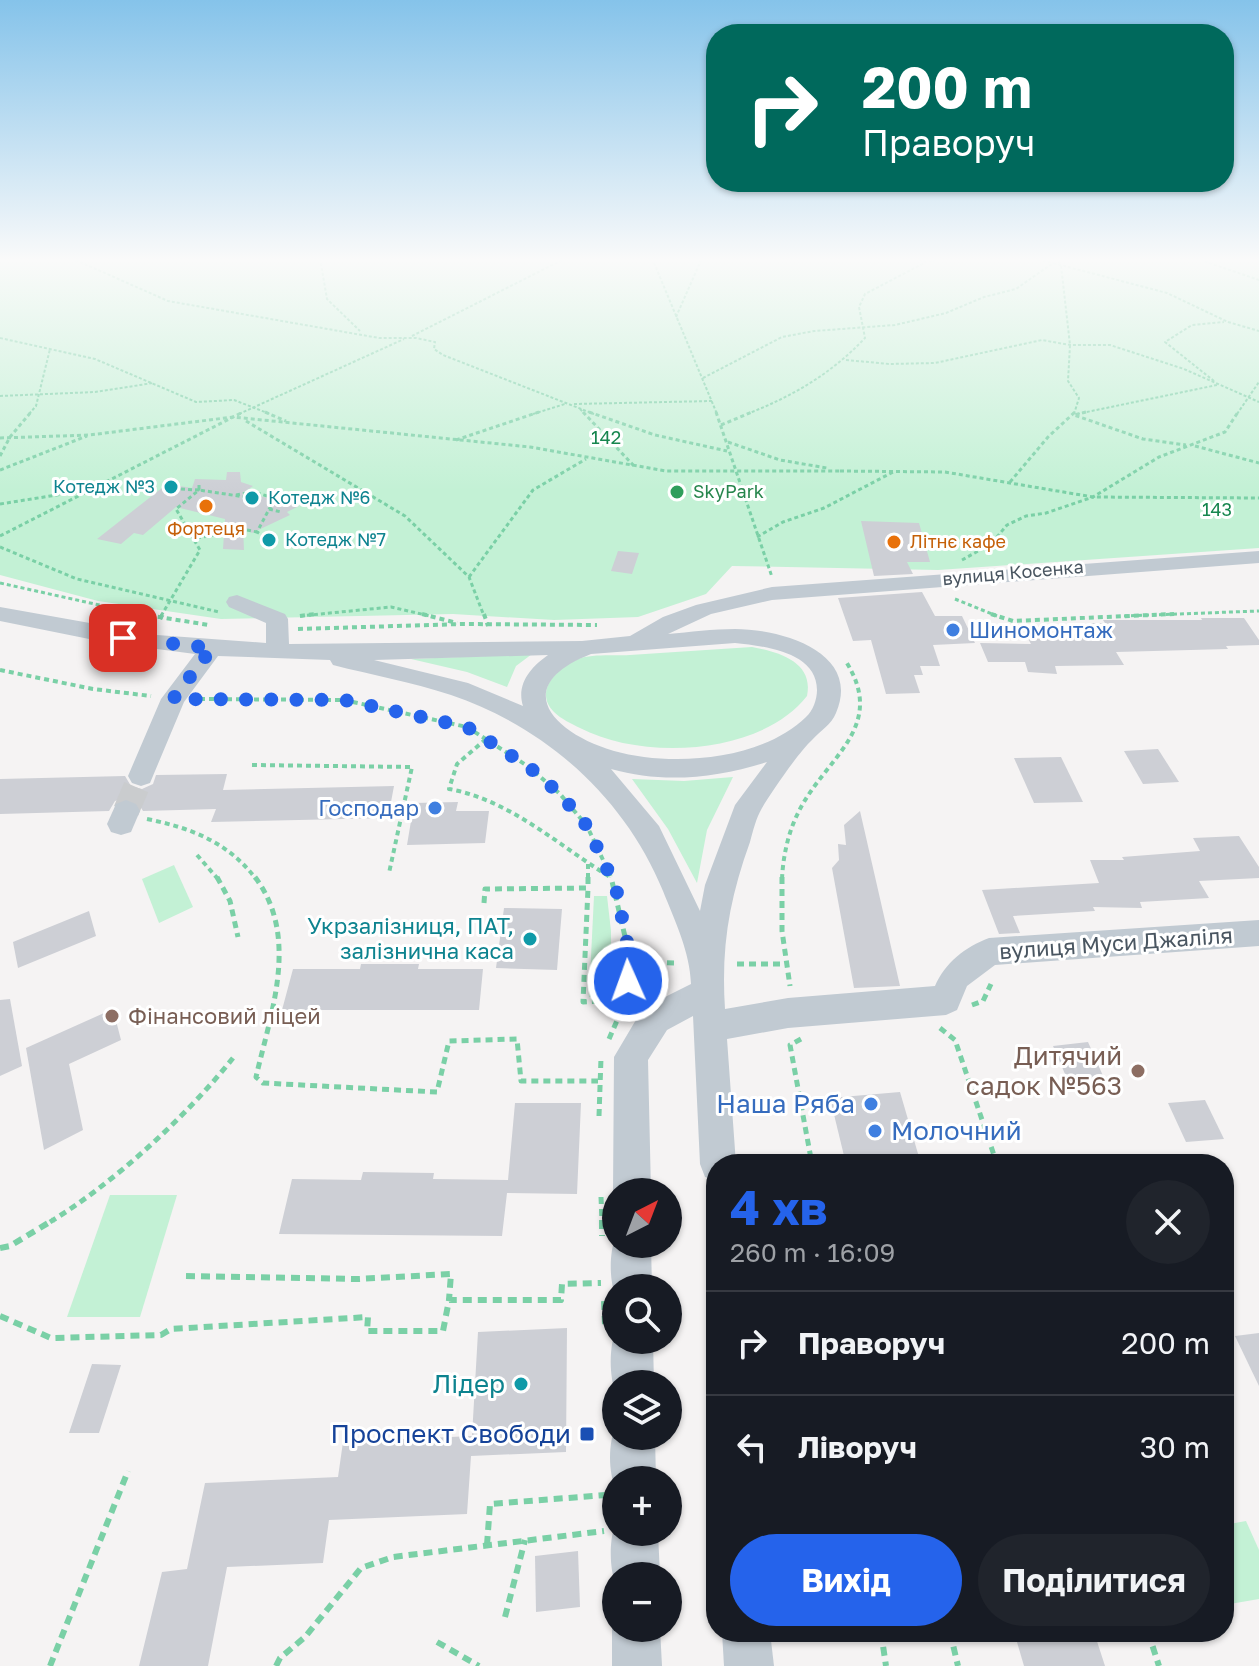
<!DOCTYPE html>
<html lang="uk">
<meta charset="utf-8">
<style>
:root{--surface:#171b24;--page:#20242c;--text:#f1f3f6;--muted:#9ea1a6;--line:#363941;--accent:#2563eb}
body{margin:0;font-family:"Golos Text",sans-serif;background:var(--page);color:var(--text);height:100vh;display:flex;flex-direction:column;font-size:30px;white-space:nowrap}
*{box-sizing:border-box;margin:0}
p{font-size:26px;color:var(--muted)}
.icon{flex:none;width:44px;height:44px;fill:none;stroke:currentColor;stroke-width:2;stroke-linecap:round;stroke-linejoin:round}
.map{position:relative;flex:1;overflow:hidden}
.side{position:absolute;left:706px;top:1154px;width:528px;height:488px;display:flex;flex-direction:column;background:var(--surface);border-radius:32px;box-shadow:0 2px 6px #0004}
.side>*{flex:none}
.hud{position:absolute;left:706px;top:24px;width:528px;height:168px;border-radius:32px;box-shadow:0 2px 6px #0004;background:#00695c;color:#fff;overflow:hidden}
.needle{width:52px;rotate:42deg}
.buttons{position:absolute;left:602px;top:1178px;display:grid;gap:16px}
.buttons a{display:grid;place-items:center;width:80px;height:80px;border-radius:50%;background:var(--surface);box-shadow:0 2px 6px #0004;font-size:40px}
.pin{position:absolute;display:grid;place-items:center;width:68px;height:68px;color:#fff;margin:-34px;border-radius:16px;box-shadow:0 4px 12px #0006}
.me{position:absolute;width:88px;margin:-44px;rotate:358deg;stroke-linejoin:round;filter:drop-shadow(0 0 6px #0008)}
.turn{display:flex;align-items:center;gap:28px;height:168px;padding:0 24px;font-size:36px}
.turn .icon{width:104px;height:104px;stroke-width:2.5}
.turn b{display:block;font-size:56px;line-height:68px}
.round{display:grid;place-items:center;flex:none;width:84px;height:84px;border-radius:42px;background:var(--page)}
.overview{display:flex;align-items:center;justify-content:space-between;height:136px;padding:0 24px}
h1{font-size:48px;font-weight:700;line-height:60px;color:var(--accent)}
.button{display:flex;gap:16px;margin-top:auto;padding:16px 24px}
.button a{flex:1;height:92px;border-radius:48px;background:var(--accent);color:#fff;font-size:32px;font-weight:700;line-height:92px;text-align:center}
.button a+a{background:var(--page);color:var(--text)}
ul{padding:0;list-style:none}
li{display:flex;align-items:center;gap:24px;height:104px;padding:0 24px;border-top:2px solid var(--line)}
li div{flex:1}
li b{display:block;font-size:30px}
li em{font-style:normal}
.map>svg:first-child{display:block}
.green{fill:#c3f1d5}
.building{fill:#cdcfd5}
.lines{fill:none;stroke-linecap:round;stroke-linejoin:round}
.minor-tunnel{stroke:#caccce;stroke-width:26;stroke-dasharray:26 13;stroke-linecap:butt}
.path-far4{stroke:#7ad0a6;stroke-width:2;stroke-dasharray:3 2;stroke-linecap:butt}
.path-far3{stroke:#7ad0a6;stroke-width:3;stroke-dasharray:4 3;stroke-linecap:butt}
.path-far2{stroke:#7ad0a6;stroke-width:4;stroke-dasharray:5 4;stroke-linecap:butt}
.path-far1{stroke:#7ad0a6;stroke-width:5;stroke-dasharray:7 5;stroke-linecap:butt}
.path{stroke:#7ad0a6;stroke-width:6;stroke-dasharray:9 6;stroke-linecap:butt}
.minor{fill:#c1cad2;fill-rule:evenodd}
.route{stroke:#2563eb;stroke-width:14;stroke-dasharray:0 25.2}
.culture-dot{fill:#0f9aa8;stroke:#fff;stroke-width:3}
.leisure-dot{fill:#2e9e5b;stroke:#fff;stroke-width:3}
.food-dot{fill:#e8710a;stroke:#fff;stroke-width:3}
.shop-dot{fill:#3f7fe0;stroke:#fff;stroke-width:3}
.education-dot{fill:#8d6e63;stroke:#fff;stroke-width:3}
.transit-dot{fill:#1a4fb4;stroke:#fff;stroke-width:3}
.labels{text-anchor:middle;stroke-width:6;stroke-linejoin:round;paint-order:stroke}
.far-park-label{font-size:18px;fill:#17864f;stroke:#fff}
.far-culture-label{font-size:18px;fill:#0d838f;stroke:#fff;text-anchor:start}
.far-leisure-label{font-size:18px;fill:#27864d;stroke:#fff;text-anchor:start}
.far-food-label{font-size:18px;fill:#c56008;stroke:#fff}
.far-street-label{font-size:18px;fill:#4a5661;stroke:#fff}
.shop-label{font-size:22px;fill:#366cbe;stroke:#fff;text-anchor:start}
.culture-label{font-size:22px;fill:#0d838f;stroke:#fff;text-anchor:end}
.street-label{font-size:22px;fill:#4a5661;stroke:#fff}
.education-label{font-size:22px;fill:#785e54;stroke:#fff;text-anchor:start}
.near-education-label{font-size:26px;fill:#785e54;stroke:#fff;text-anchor:end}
.near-shop-label{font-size:26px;fill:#366cbe;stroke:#fff;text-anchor:end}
.near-culture-label{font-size:26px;fill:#0d838f;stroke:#fff;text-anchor:end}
.near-transit-label{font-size:26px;fill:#164399;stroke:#fff;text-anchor:end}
</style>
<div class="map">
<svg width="1259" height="1666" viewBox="0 0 1259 1666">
<rect width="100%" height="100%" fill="#f5f3f3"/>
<g class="green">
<path d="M0,258H1259V548L938,570L732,566L706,594L638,617L554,620L453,614L221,619L98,601L0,575Z"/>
<path d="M752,647C779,652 814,662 807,696C761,755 643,761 580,728C572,724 561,719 554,712C532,690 560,665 581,658C595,654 615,656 630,655C670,652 711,650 752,647Z"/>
<path d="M532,654L516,666L507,687L467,672L411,659Z"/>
<path d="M733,777L707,830L697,883L668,829L632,779L684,781Z"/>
<path d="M174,865L193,907L159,923L142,879Z"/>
<path d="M594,896H607L611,931V997H589Z"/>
<path d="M110,1195H177L140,1317H67Z"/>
<path d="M1246,1521L1259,1550V1599L1230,1604L1224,1589V1525Z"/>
</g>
<g class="building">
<path d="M227,472H240L241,482L253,486L244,492L299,506L287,512L290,515L252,533L243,527L244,550L223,549L225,519L176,507L143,535L134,533L121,544L97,539L167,484L192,488L195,479L226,480Z"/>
<path d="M861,521L919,523L930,562H907L913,574L874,576Z"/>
<path d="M618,551L639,553L632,574L611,571Z"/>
<path d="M922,592L935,616H962L975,643L933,645L940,666H920L923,675H914L920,693L886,694L871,640L853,641L838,598Z"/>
<path d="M1201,618H1244L1259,640V645L1226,646L1228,649L1116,652L1124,665L1055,666L1057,674L1028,672L1025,662H988L980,643L1031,644L1026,635L1097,634L1091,623H1105L1103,620H1202Z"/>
<path d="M1158,749L1179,782L1143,784L1124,751Z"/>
<path d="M1061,757L1083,802L1034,803L1014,758Z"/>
<path d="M227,774L223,790L394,786L388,818L211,822L216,809L143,811L137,801L127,797L115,801L109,811L0,814V779L125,776L131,786L142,789L153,784L156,775Z"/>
<path d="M458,802L456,811H489L485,843L407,845L414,803Z"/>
<path d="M860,811L900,986L854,988L832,868L839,860L838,844L846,845L844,825Z"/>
<path d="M1239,836L1259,867V878L1199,881L1209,898L1140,902L1142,908L1093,907L1095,911L1013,916L1020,933L999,934L982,890L1099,883L1090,860H1124L1122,857L1200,851L1193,838Z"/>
<path d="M504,908L562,909L557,970L496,968Z"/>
<path d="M89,911L96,936L18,968L13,942Z"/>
<path d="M361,964H419L418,969H483L479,1010H282L293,969H360Z"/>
<path d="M10,999L22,1066L0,1076V1000Z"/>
<path d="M113,1009L121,1040L69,1064L83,1130L44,1150L26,1048Z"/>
<path d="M1088,1042L1104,1078L1068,1081L1053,1046Z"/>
<path d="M900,1092L921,1164H846L830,1098Z"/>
<path d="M1205,1100L1224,1139L1186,1142L1168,1103Z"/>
<path d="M515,1103H581L577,1194L507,1193L502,1236L279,1234L292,1179L361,1180L363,1172L434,1173L433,1179L508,1180Z"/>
<path d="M567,1328L566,1452L471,1456L467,1514L329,1520L323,1563L227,1567L208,1666H139L162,1572L187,1569L205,1483L338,1477L343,1442L472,1436L478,1332Z"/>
<path d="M1259,1333V1386L1235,1336Z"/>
<path d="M92,1364L121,1365L99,1433H69Z"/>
<path d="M578,1551L580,1607L536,1612L535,1556Z"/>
<path d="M1014,1632H1094L1105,1666H1024Z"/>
</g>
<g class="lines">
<path class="minor-tunnel" d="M126,811L141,776"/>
<g class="path-far4">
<path d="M71,258L168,301L379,338H416L435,342L434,349L443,355L594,414"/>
<path d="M320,258L327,299L360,331"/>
<path d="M652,258L717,414"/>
<path d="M914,258L926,262L946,258"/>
<path d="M1033,258L1053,263"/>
<path d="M1055,258L1061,265L1070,345L1068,381L1079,398L1074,414"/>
<path d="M1195,258L1259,280"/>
<path d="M676,317L702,258"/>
<path d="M412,336L566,258"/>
<path d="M0,338L95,359L196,402L234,400L270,414"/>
<path d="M846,360L890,364L935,363L1042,340L1070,345H1110L1184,369L1259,402"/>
<path d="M703,378L782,337L814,331L895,325L946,313L984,297L1016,289L1053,263L1167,293L1228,322L1259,331"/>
<path d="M1214,381L1165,342L1192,325L1224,322"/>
<path d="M0,396L95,392L153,383"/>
<path d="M574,404L712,401"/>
<path d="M580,409L585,414"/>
<path d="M29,414L36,406L50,349"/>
<path d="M239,414L404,339"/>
<path d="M533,414L565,404"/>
<path d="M747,414C793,396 831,374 865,338L859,307L865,294L926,262"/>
<path d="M1077,414L1217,385"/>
<path d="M1237,414L1259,382"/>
</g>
<g class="path-far3">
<path d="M265,412L286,421"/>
<path d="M583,412L634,466"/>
<path d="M589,412L655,435L727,451"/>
<path d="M716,412L772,577"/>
<path d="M1086,412L1074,415L1143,439L1186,445"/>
<path d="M246,421L405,516L469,577L484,616"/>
<path d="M721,425L752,412"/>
<path d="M0,438L89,435L233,417L530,447L666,471H840"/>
<path d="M456,440L539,412"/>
<path d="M728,442L780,460L827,468"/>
<path d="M1195,446L1259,463"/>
<path d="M0,456L10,437L31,412"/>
<path d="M0,470L87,436"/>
<path d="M840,471L945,472L1093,497L1259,498"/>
<path d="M1010,482L1048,437L1075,412"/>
<path d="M199,485V490L245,497"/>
<path d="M236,495L254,492L290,503"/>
<path d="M0,504L82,491"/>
<path d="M269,509L281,512"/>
<path d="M247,530L257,532"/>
<path d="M0,536L243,412"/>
<path d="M265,537L257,532L275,498"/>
<path d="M757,537L783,522L824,508L895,471"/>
<path d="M197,538L234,532"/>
<path d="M0,547L77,579L219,612"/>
<path d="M962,560L991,544L1007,525L1026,516L1046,513L1093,497L1159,457L1225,432L1238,412"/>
<path d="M469,577L533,490L586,459"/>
<path d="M0,583L149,616"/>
<path d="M955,599L997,616"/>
<path d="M161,616L200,550L176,509L199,490L179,489"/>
<path d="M300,616L391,607L430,616"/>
<path d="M1124,616L1259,611"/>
</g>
<g class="path-far2">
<path d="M140,614L209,625"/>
<path d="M422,614L457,623"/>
<path d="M484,614L488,626"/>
<path d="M991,614L1013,621L1174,614"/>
<path d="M300,616L315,614"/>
<path d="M160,619L163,614"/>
<path d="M298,629L463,624L597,625"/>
<path d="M0,670L93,689L151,696"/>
<path d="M200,699L344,700L467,727L529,767L560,794L587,826L612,879"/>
<path d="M486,739L457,764L449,789C510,800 558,845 610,877"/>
<path d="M252,765L412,767L389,873"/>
<path d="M147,819C191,828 228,842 256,879"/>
<path d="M197,855L218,879"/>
<path d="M588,864V879"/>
<path d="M782,879C783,857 788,833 798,813C825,757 889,728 845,660"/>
</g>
<g class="path-far1">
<path d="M217,877L230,901L238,937"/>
<path d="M255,877C300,937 271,1012 256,1077L263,1083L437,1092L449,1041L517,1039L521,1081H598"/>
<path d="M588,877V888"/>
<path d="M782,877V931L790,986"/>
<path d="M484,903L485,889L588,888L583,1002L626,1000"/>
<path d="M631,962L676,963"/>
<path d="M737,964H787"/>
<path d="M972,1005L983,1001L991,984"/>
<path d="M940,1028L955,1040L997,1164"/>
<path d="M609,1039L626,1000L631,962L611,877"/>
<path d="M801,1039L790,1045L812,1164"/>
<path d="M599,1116L601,1058"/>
<path d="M601,1197L602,1222"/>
<path d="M50,1222C115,1182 185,1118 233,1058"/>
</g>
<g class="path">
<path d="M602,1220V1236"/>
<path d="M0,1248L10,1246L53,1220"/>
<path d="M186,1276L358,1279L451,1274L449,1300"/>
<path d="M604,1301L605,1324"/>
<path d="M0,1316L51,1338L161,1335L171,1329L368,1317L367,1331H443L449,1300H561L562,1284L601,1283"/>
<path d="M487,1545L490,1504L606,1495"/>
<path d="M505,1617L525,1540"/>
<path d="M881,1632L886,1666"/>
<path d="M950,1632L958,1666"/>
<path d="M1148,1632L1159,1666"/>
<path d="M437,1642L479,1666"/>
<path d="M50,1666L128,1471"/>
<path d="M276,1666L280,1658L305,1637L361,1568L393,1557L604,1531"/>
</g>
<g class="minor">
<path d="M1259,551V563L772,600L711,614L668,634C690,632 713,629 735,629C781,629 862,652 836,713C831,725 821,730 812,740C799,752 772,791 762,808C756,818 753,831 750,842C729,900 721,948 725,1009L788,998L935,986C945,963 965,947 989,938L1259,920V946L995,965L967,986L957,1010L946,1015L788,1028L727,1039L736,1164H716V1181L705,1177L700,1164L693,1016L667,1030L648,1060L651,1192H616V1198L613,1192L614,1057L643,1008L691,984C690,952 675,921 663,891C625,798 546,727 451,695C412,682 372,675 333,665L330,660L218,656L184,702L150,783L141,786L132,783L128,776L161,699L195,654L104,642L0,621V607L157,635L266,643V623L229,607L226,602L229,597L237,595L285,614L288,619L289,644L582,641L630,636L663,617L696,605L772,587ZM735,643C764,646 817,652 817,690C817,699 813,711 806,717C761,761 671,767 614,751C552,733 509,686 591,654ZM548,655C531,667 516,684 523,706L468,683L374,660ZM767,762L735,805L705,885L700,911L659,826L611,769C664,784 715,778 767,762Z"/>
<path d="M126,800L136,804L140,811L131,832L121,835L111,832L107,824L116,804Z"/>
<path d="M616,1236V1244H651L652,1288H616V1297C609,1281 609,1252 616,1236Z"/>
<path d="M616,1329V1340H653L654,1384H616V1394C609,1376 609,1347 616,1329Z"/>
<path d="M616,1425V1436H655L656,1480H616V1490C608,1472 608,1443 616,1425Z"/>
<path d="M616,1522V1532H658L660,1576H616V1585C609,1568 609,1539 616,1522Z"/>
<path d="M616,1618V1628H660L662,1666H612V1628Z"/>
<path d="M722,1632H770L774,1666H724Z"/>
</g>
</g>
<linearGradient id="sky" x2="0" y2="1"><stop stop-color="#85c3ea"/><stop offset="0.53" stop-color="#fafafa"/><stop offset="1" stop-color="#fafafa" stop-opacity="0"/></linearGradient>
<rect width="1259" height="491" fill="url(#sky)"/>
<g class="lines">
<path class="route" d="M123,638L212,648L173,699L344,700L467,727L529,767L560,794L587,826L616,888L631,962L628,981"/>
</g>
<g class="culture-dot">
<circle cx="171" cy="487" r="8"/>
<circle cx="252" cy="498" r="8"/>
<circle cx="269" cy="540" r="8"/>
<circle cx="530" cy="939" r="8"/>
<circle cx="521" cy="1384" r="8"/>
</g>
<circle class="leisure-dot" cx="677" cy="492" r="8"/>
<g class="food-dot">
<circle cx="206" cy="506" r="8"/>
<circle cx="894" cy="542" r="8"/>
</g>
<g class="shop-dot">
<circle cx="953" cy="630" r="8"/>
<circle cx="435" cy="808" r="8"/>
<circle cx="871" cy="1104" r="8"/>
<circle cx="875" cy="1131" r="8"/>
</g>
<g class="education-dot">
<circle cx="112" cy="1016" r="8"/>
<circle cx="1138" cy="1071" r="8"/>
</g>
<rect class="transit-dot" x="579" y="1426" width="16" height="16" rx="4"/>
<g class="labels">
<g class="far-park-label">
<text x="606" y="444">142</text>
<text x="1217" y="516">143</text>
</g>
<g class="far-culture-label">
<text x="155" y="493" text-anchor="end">Котедж №3</text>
<text x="268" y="504">Котедж №6</text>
<text x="285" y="546">Котедж №7</text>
</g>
<g class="far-leisure-label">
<text x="693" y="498">SkyPark</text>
</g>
<g class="far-food-label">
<text x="206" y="535">Фортеця</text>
<text x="910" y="548" text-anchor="start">Літнє кафе</text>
</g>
<g class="far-street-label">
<text transform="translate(1013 573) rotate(-5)" y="6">вулиця Косенка</text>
</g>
<g class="shop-label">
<text x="969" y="638">Шиномонтаж</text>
<text x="419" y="816" text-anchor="end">Господар</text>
</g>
<g class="culture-label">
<text x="514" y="934">Укрзалізниця, ПАТ,<tspan x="514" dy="25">залізнична каса</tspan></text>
</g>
<g class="street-label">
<text transform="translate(1116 943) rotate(-4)" y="8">вулиця Муси Джаліля</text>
</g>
<g class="education-label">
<text x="128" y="1024">Фінансовий ліцей</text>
</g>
<g class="near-education-label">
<text x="1122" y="1065">Дитячий<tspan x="1122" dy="30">садок №563</tspan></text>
</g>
<g class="near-shop-label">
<text x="855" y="1113">Наша Ряба</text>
<text x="891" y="1140" text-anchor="start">Молочний</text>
</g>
<g class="near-culture-label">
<text x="505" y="1393">Лідер</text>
</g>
<g class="near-transit-label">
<text x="571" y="1443">Проспект Свободи</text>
</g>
</g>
</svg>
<div class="buttons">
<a><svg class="needle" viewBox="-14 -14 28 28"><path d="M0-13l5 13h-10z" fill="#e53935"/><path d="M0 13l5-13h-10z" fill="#9ea1a6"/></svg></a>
<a><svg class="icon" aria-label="search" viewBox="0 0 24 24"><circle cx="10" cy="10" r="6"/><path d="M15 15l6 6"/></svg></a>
<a><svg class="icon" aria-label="layers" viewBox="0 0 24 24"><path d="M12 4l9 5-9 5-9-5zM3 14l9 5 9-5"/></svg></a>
<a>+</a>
<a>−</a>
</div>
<div class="pin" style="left:123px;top:638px;background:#d93025"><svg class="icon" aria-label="arrive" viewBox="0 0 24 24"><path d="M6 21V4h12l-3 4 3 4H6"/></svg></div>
<svg class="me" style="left:628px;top:981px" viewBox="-20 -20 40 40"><circle r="17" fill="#2563eb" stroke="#fff" stroke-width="3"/><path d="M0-11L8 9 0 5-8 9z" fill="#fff"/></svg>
<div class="hud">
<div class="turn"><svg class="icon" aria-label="right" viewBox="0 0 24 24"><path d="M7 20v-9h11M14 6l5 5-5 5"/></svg><div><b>200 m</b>Праворуч</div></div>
</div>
<section class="side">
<div class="overview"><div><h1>4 хв</h1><p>260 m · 16:09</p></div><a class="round"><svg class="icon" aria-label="close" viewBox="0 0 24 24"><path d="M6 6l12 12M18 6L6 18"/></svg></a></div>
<ul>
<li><svg class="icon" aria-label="right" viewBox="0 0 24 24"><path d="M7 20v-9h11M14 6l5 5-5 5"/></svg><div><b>Праворуч</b></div><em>200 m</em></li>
<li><svg class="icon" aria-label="left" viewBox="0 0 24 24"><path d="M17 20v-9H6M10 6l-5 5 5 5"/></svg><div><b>Ліворуч</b></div><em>30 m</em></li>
</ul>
<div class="button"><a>Вихід</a><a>Поділитися</a></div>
</section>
</div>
